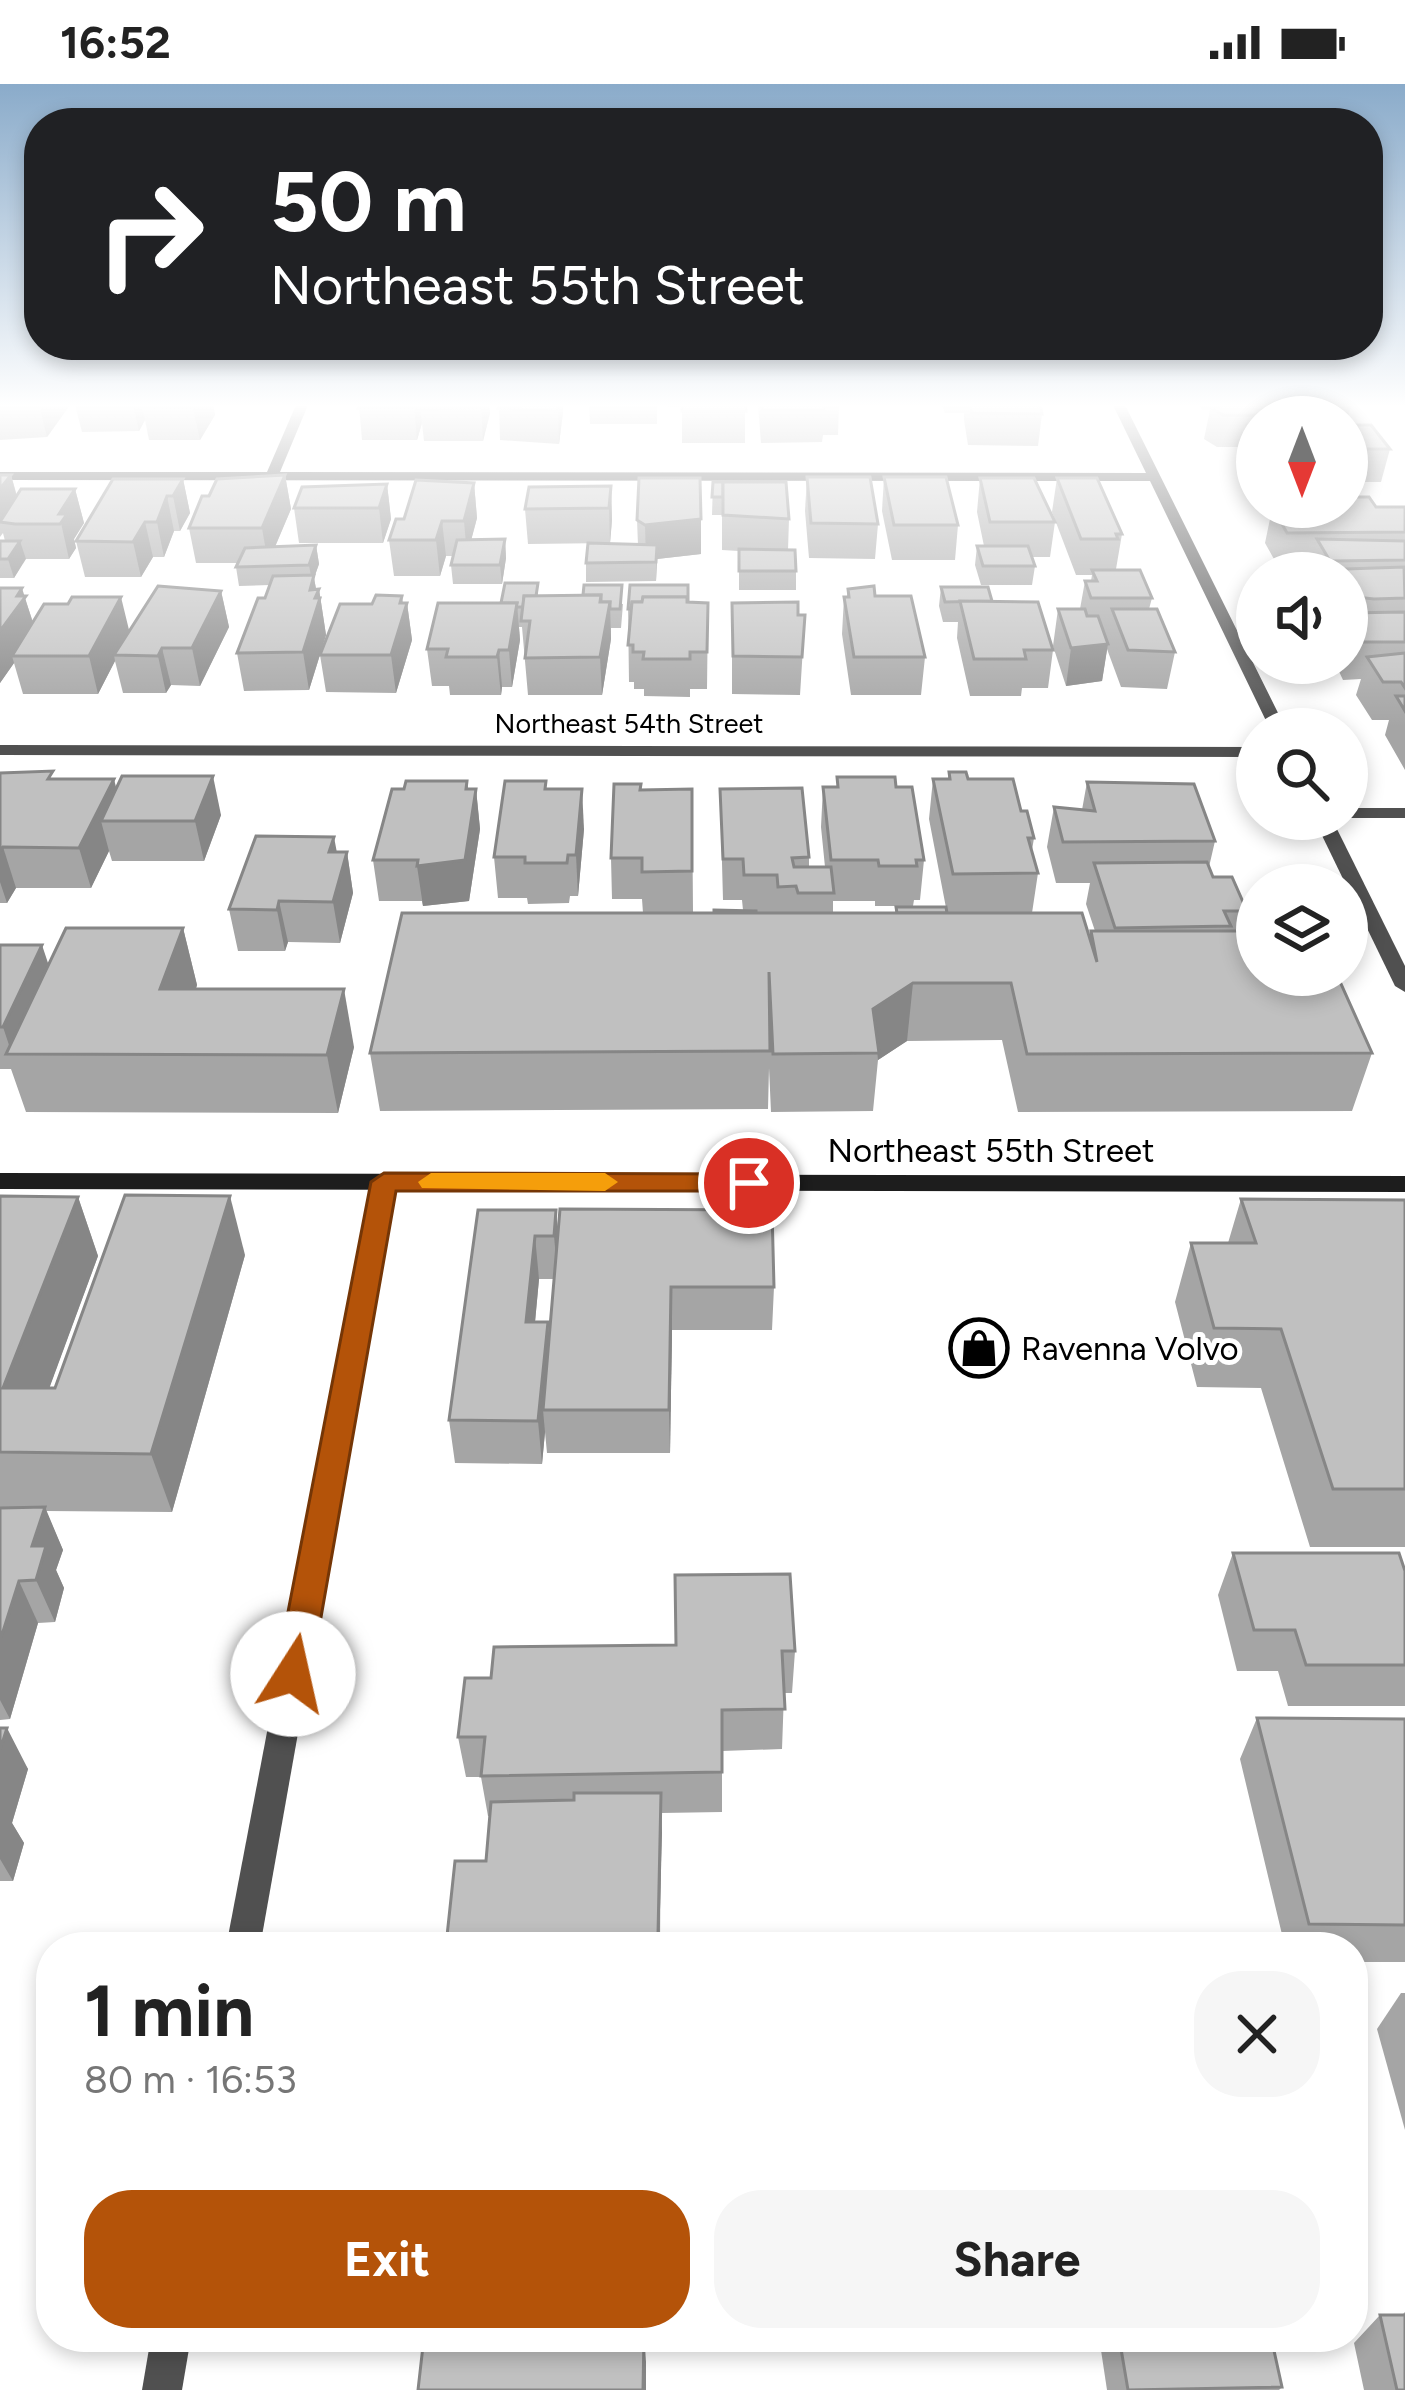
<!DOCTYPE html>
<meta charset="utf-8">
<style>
:root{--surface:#fff;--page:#f6f6f6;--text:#222;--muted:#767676;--accent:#b45309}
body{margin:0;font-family:Figtree,sans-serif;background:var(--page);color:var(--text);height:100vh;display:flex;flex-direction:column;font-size:45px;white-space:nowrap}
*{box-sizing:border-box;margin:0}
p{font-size:39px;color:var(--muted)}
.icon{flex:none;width:66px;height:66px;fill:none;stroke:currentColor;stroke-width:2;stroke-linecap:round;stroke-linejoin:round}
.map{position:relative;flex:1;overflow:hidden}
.side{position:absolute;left:36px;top:1848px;width:1332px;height:420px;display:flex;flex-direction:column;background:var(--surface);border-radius:48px;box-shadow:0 6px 18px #0003}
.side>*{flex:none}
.banner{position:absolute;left:24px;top:24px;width:1359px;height:252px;border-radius:48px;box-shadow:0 6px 18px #0003;background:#202124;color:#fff;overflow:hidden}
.needle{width:78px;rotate:180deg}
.controls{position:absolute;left:1236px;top:312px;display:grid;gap:24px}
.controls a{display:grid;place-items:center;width:132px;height:132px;border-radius:50%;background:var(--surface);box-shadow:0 6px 18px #0003;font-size:60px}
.pin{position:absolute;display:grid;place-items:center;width:102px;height:102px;color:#fff;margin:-51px;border:6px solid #fff;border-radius:50%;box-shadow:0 3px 12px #0007}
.me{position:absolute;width:132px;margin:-66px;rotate:10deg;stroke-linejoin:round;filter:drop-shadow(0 0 9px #0008)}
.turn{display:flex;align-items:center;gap:42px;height:252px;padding:0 48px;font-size:54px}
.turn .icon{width:156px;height:156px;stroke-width:2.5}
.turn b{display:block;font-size:84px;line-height:102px}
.round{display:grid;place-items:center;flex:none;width:126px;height:126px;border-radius:48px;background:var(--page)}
.summary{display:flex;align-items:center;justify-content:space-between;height:204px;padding:0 48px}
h1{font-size:72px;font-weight:700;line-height:90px}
.primary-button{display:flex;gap:24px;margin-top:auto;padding:24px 48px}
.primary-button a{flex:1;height:138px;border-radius:48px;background:var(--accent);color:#fff;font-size:48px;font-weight:700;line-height:138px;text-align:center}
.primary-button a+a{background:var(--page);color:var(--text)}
.status{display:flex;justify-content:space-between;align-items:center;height:84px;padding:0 60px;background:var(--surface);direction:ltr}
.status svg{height:33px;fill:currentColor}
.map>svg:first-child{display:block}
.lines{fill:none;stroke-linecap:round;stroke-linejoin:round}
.street{fill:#505050;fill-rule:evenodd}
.secondary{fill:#1d1d1d;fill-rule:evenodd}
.wall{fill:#a5a5a5;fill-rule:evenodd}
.shaded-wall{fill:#868686}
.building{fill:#c0c0c0;stroke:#868686;stroke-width:3}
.route{fill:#b45309;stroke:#753606;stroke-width:3}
.slow{fill:#f59e0b}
.labels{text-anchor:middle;stroke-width:10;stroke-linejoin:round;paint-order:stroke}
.far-street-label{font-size:27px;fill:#000;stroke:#fff}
.street-label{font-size:33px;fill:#000;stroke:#fff}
.poi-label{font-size:33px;fill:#000;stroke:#fff;text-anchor:start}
</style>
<div class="status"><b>16:52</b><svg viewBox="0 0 49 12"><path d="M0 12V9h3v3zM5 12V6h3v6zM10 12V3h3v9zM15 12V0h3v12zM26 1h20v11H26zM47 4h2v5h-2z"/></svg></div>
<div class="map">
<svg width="1405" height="2306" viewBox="0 0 1405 2306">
<rect width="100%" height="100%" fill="#fff"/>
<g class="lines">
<g class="street">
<path d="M296,321H308L280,388L1146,389L1113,321H1125L1286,645H1270L1150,397L0,396V388H267Z"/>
<path d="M0,661L1257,663V673L0,671Z"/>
<rect x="1347" y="724" width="58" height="10"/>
<path d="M1314,735H1332L1405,882V908L1395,902Z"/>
<path d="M384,1090L396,1098L260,1863H226L372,1098Z"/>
<path d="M151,2253H191L182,2306H142Z"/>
</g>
<path class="secondary" d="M0,1089L1405,1092V1108L0,1105Z"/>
</g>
<g class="wall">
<path d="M0,321H70L47,353L0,356Z"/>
<path d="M75,321H213L215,331L200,356H149L145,336L139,347L82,348Z"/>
<path d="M359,321H563V328L559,360L500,356L499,321H489L490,329L483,357H424L422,339L417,356H362Z"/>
<path d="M589,321H657V340H590Z"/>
<path d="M668,321H745V359H682V323H668Z"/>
<path d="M758,321H839L838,351H823L822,358L761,359Z"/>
<path d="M942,321H1040L1042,330L1038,362L968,361L964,336V329H945Z"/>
<path d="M1197,321H1351L1347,338V333H1257V414L1254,410L1257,398H1254L1240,374L1242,363H1217L1204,355L1210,326H1203Z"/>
<path d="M1347,341L1390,365L1381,398H1347Z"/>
<path d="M0,391H11L17,412L75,405L84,439L74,455L76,464L69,475H25L14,494H0V457H5L3,449L0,453Z"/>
<path d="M285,391L291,425L275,463L316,461L319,480L314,494L316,505H319L326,551L320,569L403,519H407L412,556L396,609L326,608L320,571L309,606L244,607L237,569L270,501L239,502L236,483L238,479H196L189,444L209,412Z"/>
<path d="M807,393L878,440L875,475L809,474L805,427Z"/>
<path d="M884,393L958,441L955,476H892L882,427Z"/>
<path d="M980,394L1055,438L1050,473H1032L1035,482L1032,501H981L975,481L977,462H984L977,428Z"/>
<path d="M1057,394L1122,450L1116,485L1113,486L1152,514L1149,525L1175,568L1167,605L1121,603L1107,565L1102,597L1066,602L1053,562L1058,525H1080L1085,497H1091L1092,491H1076L1052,428Z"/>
<path d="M183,395L190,429L180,447H174L164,473H153L141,493H85L76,457Z"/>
<path d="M713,398L789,435L788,466L796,487V506H739V467L722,466V431H712Z"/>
<path d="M474,399L477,434L471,456L505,455L506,474L502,500H453L451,481L453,472H446L440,492H394L389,456L404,435Z"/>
<path d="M387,400L391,435L383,459H299L294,424Z"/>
<path d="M611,402L612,436L610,459L528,460L525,425Z"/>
<path d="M1263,423H1376L1405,448V686L1385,651L1389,636H1372L1356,611L1361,595L1343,596L1335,579H1347V489H1309L1310,484H1279L1265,459L1270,435Z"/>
<path d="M701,435V470L657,475L656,497L586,498V479L638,461L637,436Z"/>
<path d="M538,499V512L623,520L621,544H611V555L602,611H528L522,543H519L520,556L512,603H502L501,611H450L449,602H432L427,565L501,519Z"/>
<path d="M941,503L992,517L1053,566L1048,604H1022L1021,612H970L957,554L958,538H943L939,522Z"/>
<path d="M0,504L24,512L33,538L129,548L221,507L229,543L200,602L171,601L166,609H123L115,577L98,610H23L14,579L0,599Z"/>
<path d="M848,505L875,512L925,573L921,611H851L842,550L844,513H847Z"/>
<path d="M688,518L708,519L707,605H690V613L644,612V605H634V598H629L628,525Z"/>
<path d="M732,519L805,531L800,611L732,610Z"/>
<path d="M949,688L968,695L1021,727L1034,754L1032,766L1038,789L1032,829L1090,854L1091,847H1095L1086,820L1090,799H1056L1047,763L1054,723L1082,726L1087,698L1215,757L1209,783L1213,793L1247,827L1242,847L1372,969L1352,1027L1018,1028L1002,956L907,957L878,976L873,1027L771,1028L769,984L768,1025L380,1027L370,969L714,829L743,826L742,816H723L720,705L809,773V783H825L821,743L823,703H837V693L896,703L924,776L920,816H914L913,822H875V817H833V829H895L896,823L947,829L929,735L933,695H948Z"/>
<path d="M0,689L116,704L221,731L204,777H112L109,767L91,804H16L7,819H0Z"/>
<path d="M467,697L468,705H476L480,745L469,817L423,822L422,817H379L373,776L404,705Z"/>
<path d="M546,697V705L584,745L578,812H570L569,819L528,820L527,814H498L494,773Z"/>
<path d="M692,705L693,828L643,829L642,815H612L611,774L641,706Z"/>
<path d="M337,768H347L353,809L340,859L288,858L285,867H238L229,825Z"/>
<path d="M183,844L197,901L196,905L354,963L338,1029L26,1028L11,985H0V861L48,880Z"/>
<path d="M0,1112L78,1113L98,1172L49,1304H55L245,1171L172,1428L46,1427L63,1466L56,1486L64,1504L55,1538L38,1539L10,1635L0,1636Z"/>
<path d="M1241,1115L1405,1116V1463H1310L1261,1304L1197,1303L1175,1218L1191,1159H1228Z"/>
<path d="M478,1126L558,1149L774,1203L772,1246H672L670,1369H547L545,1348L542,1380L455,1379L449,1336ZM539,1195H554L549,1255L535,1238Z"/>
<path d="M1233,1469L1405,1487V1622H1288L1278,1587H1237L1218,1511Z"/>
<path d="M494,1563L795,1567L792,1609H784L782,1665L722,1667V1728L661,1729L660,1863H450L447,1852L486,1777L490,1732H488L481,1693H466L458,1653L491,1594Z"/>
<path d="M1257,1634L1405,1635V1878H1353V1863H1285L1240,1675Z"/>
<path d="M0,1644L28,1685L12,1739L24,1759L13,1797H0Z"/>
<path d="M1401,1909H1405V2046L1377,1945Z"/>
<path d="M1405,2228V2306H1364L1354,2259L1380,2231H1402Z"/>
<path d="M1099,2253H1271L1282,2303L1279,2306H1107Z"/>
</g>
<g class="shaded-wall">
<path d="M39,321H70L47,353Z"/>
<path d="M133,321H154L142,323L145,336L139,347Z"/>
<path d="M195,321H213L215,331L200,356L193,324Z"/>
<path d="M414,321H424L420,325L422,339L417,356Z"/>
<path d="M481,321H489L490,329L483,357Z"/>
<path d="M558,321H563V328L559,360Z"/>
<path d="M11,391L20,425L0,438V405Z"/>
<path d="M285,391L291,425L268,479L262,444Z"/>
<path d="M183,395L190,429L180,447L173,412Z"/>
<path d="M474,399L477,434L467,472L464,437Z"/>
<path d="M387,400L391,435L383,459L379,424Z"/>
<path d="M611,402L612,436L610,459L609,424Z"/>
<path d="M75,405L84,439L74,455L76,464L69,475L59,430Z"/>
<path d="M167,412L174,447L164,473L157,438Z"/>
<path d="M701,435V470L657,475L656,497V475L646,476L645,441Z"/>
<path d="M442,437L446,472L440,492L436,456Z"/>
<path d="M145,438L153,473L141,493L133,458Z"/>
<path d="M505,455L506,474L502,500L500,481Z"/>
<path d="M20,457L26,475L14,494L8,475Z"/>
<path d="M316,461L319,480L314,494L317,510L319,505L326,551L309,606L303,568L312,498L309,481Z"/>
<path d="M22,504L36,549L12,572L14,579L0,599V547Z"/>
<path d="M221,507L229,543L200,602L192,564Z"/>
<path d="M402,512L404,529L407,519L412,556L396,609L391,571Z"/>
<path d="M121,513L130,550L114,571L115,577L98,610L89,572Z"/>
<path d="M610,518L611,555L602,611L600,573Z"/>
<path d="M517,519L520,556L512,603L509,566Z"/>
<path d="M1108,560L1102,597L1066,602L1071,564Z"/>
<path d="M162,564L171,601L166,609L158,572Z"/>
<path d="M499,566L502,603L501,611L497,573Z"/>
<path d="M213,692L221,731L204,777L195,737Z"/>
<path d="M114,695L124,735L101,737L109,767L91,804L79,764Z"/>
<path d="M467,697L471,735L476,705L480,745L469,817L423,822L417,782L466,705Z"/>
<path d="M582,705L584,745L578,812L576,771Z"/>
<path d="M334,753L341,790L347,768L353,809L340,859L333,818L329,768Z"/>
<path d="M3,763L16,804L7,819L0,798V768Z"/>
<path d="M279,817L288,858L285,867L277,826Z"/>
<path d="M183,844L197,901L176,962L160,905Z"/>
<path d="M42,861L56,903L12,970L3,943Z"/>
<path d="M913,899L907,957L878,976L873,925Z"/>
<path d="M344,905L354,963L338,1029L327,971Z"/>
<path d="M230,1112L245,1171L172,1428L151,1370Z"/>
<path d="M78,1113L98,1172L28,1362L3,1304Z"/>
<path d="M556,1126L560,1169L558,1195L554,1152Z"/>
<path d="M535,1152L539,1195L531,1281L526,1238Z"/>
<path d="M671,1203L672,1246L670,1369L669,1326Z"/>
<path d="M548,1238L551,1281L543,1326L545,1348L542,1380L538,1337Z"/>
<path d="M45,1423L63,1466L56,1486L64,1504L55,1538L36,1496L32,1462Z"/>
<path d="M19,1497L38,1539L10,1635L0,1616V1557Z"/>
<path d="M7,1644L28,1685L12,1739L24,1759L13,1797L0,1775V1666Z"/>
<path d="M661,1709L662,1749L659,1863L658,1850Z"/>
<path d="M644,2253L646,2278V2306H643Z"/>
</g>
<g class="building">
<path d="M144,321H195L193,324L142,323Z"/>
<path d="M359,321H414L413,324H358Z"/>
<path d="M421,321H481L480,324L420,325Z"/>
<path d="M499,321H558L557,327L498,324Z"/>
<path d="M682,321H745L746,327H682Z"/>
<path d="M761,321H823L824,326H762Z"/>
<path d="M970,321H1040L1042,330L972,329Z"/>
<path d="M1217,321H1333L1341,331H1223L1210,323H1218Z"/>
<path d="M1247,341H1257V358Z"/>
<path d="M1347,341H1371L1390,365H1347Z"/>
<path d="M0,391H11L0,405Z"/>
<path d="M285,391L262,444H189L202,412H209L217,395Z"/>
<path d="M807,393H870L878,440L811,439Z"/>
<path d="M884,393H946L958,441H894Z"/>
<path d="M639,394H700L701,435L645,441L637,436Z"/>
<path d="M980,394H1034L1055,438H990Z"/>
<path d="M1057,394H1097L1122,450H1116L1118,455H1081Z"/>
<path d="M113,395H183L173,412H167L157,438H145L133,458L76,457Z"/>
<path d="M416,396L474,399L464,437H442L436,456H389L396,435H404Z"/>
<path d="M713,398H736H723V413H712Z"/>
<path d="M723,398H786L789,435L723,431Z"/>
<path d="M387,400L379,424H294L302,403Z"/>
<path d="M611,402L609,424L525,425L529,403Z"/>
<path d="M21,405H75L59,430H67L60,440H15L0,438Z"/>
<path d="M1347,413H1369L1376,423H1405V448L1287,449L1273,424L1347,423Z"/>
<path d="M505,455L500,481H451L457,456Z"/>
<path d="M1317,455L1405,457V476L1330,477Z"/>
<path d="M0,457H20L8,475H0Z"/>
<path d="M588,459L657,461L656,478L586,479Z"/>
<path d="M316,461L309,481L236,483L245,464Z"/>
<path d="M977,462H1028L1035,482H983Z"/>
<path d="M739,465L795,466L796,487H739Z"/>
<path d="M1404,483L1405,514L1374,515L1347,512V489H1319L1317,486Z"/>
<path d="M1092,486H1140L1152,514H1091L1085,497H1097Z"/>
<path d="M314,491L310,506L319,505L315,514H320L303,568L237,569L258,514H265L273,492Z"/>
<path d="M505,499H538L536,512H524L523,523H516L517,519H501Z"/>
<path d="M584,501H622L620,525H610V518H601V511H583Z"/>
<path d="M630,501H688V518L687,513H643L642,518H632L631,525H628Z"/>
<path d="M158,502L221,507L192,564H162L158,572L114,571Z"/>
<path d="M874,502L875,512H911L925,573H854L844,513H849L848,505Z"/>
<path d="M941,503H988L992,517L945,518Z"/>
<path d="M0,504H22L17,512H26L0,547Z"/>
<path d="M376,511L402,512L400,519H407L391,571H320L340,520H372Z"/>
<path d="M601,511L600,518H610L600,573L525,574L530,537H521L524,512Z"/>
<path d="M72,513H121L89,572H12L44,520H68Z"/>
<path d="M643,513H687V518L708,519L707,568H690V575H643L644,568H633V561H628L632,518H642Z"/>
<path d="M960,517L1038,518L1053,566H1024L1026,575H974Z"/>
<path d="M798,518V531H805L802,573L733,572L732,519Z"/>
<path d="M438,519H517L509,566H499L497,573H446L448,565H427Z"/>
<path d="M1058,525H1085L1087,532H1098L1108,560L1071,564Z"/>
<path d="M1112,525H1157L1175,568L1128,566Z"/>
<path d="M1405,528V558H1353L1347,545V529Z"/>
<path d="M1405,569V604L1401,598H1383L1367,573Z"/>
<path d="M1396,612H1405V627Z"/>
<path d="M53,687L48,695H114L79,764L3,763L0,768V689Z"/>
<path d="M949,688H966L968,695H1013L1021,727H1027L1034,754H1028L1038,789L953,790L933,695H950Z"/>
<path d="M122,692H213L195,737H101Z"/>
<path d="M837,693H895L896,703H912L924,776H916L917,782H879L878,776H831L823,703H838Z"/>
<path d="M406,697H467L466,705H476L465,776L417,782L418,776H373L392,705H404Z"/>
<path d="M505,697H546L545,705H582L576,771H568L567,779H525V773H494Z"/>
<path d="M1087,698L1194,700L1215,757L1063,758L1054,723L1095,727Z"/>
<path d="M614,700H641L640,706L692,705V787L642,788V774H611Z"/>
<path d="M802,704L809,773L792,774L794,783H831L834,809H798L796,802L778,803L777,791H744L743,775H723L720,705Z"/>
<path d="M256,752L334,753L329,768H347L333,818L279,817L277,826L229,825Z"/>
<path d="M1207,778L1213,793H1232L1247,827H1224L1231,842L1115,844L1094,779Z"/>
<path d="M896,823H946L947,829H897Z"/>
<path d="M714,826L756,827V829H714Z"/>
<path d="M402,829H1082L1097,878L1091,847H1257V891H1337L1372,969L1027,970L1011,899H913L873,925L879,969L773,970L769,888L770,967L370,969Z"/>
<path d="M66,844H183L160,905H344L327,971L6,970Z"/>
<path d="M0,861H42L3,943H0Z"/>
<path d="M125,1111L230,1112L151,1370L0,1368V1112L78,1113L3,1304H55Z"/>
<path d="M1241,1115L1405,1116V1405H1333L1281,1245L1214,1244L1191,1159H1256Z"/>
<path d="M560,1125L772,1126L774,1203H671L669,1326H543Z"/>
<path d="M478,1126H556L554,1152H535L526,1238H548L538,1337L449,1336Z"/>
<path d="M45,1423L32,1462H46L36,1496L19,1497L0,1557V1424Z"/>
<path d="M1233,1469H1399L1405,1487V1581H1306L1295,1546H1254Z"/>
<path d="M790,1490L795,1567H782L785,1625L722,1626V1688L481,1692L485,1653H458L465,1594H491L494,1563L676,1561L675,1491Z"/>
<path d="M1257,1634L1405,1635V1841L1309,1840Z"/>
<path d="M0,1644H7L0,1666Z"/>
<path d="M574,1709H661L658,1850L447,1852L455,1777H486L491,1718L574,1716Z"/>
<path d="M1380,2231H1405V2306H1397Z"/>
<path d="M424,2253H644L643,2306H418Z"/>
<path d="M1119,2253H1271L1282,2303L1128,2306Z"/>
</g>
<linearGradient id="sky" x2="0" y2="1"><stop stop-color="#8aabca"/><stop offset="0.5" stop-color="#fff"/><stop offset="1" stop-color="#fff" stop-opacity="0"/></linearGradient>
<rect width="1405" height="643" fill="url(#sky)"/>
<path class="route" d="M384,1089L749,1090L763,1099L749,1107H396L311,1590L306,1601L293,1605L281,1601L276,1590L371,1098Z"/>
<path class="slow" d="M431,1089H605L618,1098L605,1107L422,1104L418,1098Z"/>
<defs>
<g id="shop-ring" transform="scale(3)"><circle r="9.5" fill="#fff" stroke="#000" stroke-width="1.5"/><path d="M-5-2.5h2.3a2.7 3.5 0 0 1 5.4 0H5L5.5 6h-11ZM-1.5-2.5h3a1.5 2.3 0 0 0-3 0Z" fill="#000"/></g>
</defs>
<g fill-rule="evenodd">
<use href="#shop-ring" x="979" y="1264"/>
</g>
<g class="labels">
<g class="far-street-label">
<text x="629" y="649">Northeast 54th Street</text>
</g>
<g class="street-label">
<text x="991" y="1078">Northeast 55th Street</text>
</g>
<g class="poi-label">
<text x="1021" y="1276">Ravenna Volvo</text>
</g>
</g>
</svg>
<div class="controls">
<a><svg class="needle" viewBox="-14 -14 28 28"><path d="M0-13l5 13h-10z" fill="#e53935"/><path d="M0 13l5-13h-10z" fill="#767676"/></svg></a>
<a><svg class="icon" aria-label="sound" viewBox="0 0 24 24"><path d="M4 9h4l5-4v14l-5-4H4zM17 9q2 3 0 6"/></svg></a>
<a><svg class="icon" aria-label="search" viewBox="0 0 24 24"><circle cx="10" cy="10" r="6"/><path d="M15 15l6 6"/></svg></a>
<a><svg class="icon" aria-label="layers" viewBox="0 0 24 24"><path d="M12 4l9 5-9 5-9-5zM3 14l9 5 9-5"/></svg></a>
</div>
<div class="pin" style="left:749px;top:1099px;background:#d93025"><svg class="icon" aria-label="arrive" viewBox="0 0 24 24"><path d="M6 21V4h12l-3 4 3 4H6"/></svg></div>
<svg class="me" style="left:293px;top:1590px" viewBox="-20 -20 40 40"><circle r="19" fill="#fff"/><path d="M0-13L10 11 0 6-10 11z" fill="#b45309"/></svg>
<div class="banner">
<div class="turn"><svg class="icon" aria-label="right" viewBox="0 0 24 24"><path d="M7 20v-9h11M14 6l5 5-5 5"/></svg><div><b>50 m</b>Northeast 55th Street</div></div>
</div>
<section class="side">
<div class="summary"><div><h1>1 min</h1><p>80 m · 16:53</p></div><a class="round"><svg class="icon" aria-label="close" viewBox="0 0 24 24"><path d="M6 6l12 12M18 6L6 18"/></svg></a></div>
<div class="primary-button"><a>Exit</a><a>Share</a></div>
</section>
</div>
